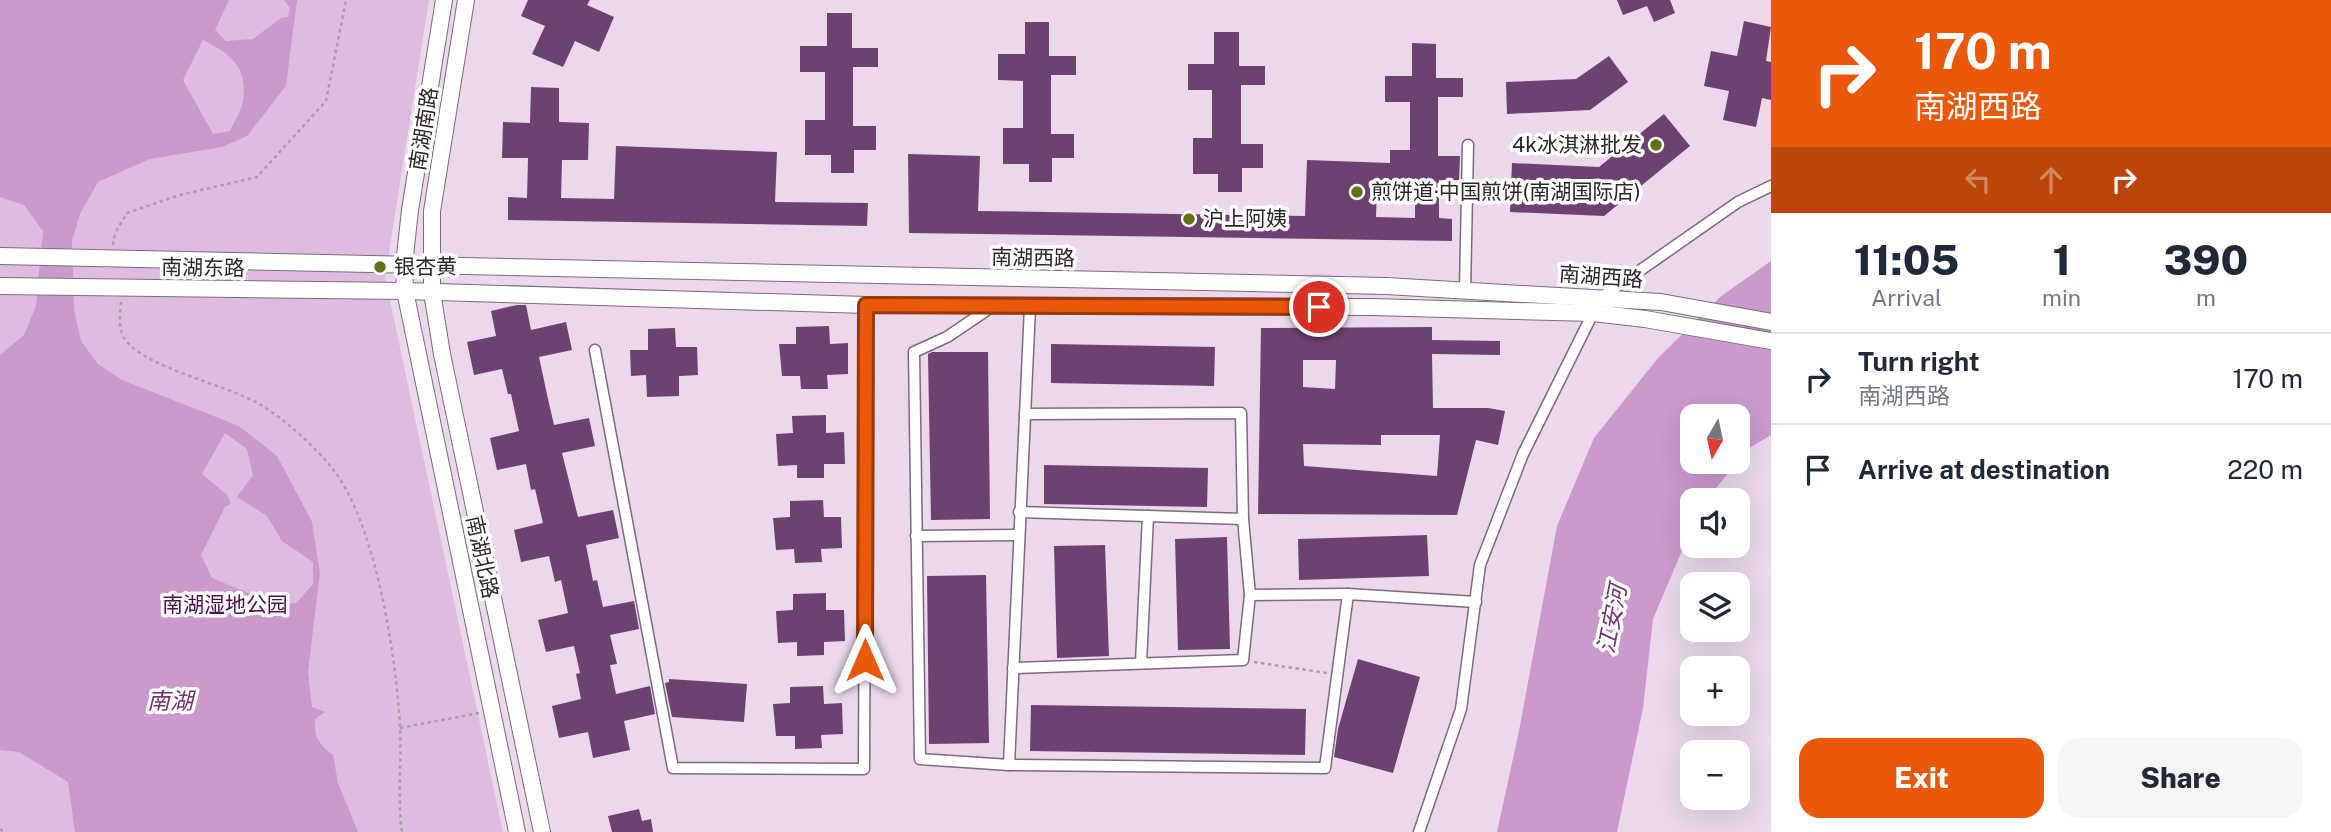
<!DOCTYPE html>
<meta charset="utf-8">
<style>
:root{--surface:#fff;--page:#f6f6f7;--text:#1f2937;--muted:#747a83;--line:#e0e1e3;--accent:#ea580c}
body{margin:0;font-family:"Public Sans","Noto Sans SC",sans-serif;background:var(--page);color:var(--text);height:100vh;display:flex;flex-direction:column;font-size:26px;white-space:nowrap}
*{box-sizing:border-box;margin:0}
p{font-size:23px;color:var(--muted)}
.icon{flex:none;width:38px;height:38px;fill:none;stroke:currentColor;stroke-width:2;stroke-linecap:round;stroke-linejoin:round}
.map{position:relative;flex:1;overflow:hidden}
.panel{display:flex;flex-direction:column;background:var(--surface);width:560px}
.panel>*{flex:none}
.hud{background:#ea580c;color:#fff;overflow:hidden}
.needle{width:46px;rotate:189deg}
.fabs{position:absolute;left:1680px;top:404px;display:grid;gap:14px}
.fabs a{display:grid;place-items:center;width:70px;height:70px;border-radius:14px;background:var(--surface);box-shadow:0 7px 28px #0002;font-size:35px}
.pin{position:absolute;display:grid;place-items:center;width:60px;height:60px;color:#fff;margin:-30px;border:4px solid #fff;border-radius:50%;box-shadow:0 2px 7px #0007}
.me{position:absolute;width:77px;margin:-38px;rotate:0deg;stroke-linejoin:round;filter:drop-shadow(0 0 5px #0008)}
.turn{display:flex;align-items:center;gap:24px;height:147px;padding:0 28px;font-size:32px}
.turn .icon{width:91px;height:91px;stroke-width:2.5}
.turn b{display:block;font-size:49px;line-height:60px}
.lanes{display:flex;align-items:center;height:66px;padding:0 28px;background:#0003;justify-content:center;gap:35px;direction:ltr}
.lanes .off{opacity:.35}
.eta{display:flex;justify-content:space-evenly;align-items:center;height:119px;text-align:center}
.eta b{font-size:42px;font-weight:800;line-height:49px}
.action{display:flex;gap:14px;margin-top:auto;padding:14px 28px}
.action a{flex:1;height:80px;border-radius:21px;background:var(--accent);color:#fff;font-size:28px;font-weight:800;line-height:80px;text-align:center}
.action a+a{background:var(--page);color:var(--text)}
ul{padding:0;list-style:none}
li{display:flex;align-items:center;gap:21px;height:91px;padding:0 28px;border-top:2px solid var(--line)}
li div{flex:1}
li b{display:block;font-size:26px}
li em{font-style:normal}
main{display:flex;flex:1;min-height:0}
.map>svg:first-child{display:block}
.green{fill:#debcdf}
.water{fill:#cb99cc;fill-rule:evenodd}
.building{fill:#6e4270;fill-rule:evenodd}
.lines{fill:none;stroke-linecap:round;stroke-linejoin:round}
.minor-casing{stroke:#7c6b7c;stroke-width:13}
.secondary-casing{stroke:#7c6b7c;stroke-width:18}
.path{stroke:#ac9dac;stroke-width:2.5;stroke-dasharray:3.5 3.5;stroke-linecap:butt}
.minor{stroke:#fff;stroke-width:10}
.secondary{stroke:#fff;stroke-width:16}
.route-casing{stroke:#983908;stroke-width:18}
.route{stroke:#ea580c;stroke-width:12}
.poi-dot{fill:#666f17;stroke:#fff;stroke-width:2.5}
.labels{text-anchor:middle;stroke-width:7;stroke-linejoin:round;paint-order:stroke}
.street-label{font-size:21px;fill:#2c252c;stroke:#fff}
.poi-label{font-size:21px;fill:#2c252c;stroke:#fff;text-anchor:start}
.park-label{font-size:21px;fill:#4c0f50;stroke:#fff}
.water-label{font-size:23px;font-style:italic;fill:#6f3272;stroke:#fff}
</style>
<main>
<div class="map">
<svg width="1771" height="832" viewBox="0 0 1771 832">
<rect width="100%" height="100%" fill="#ebd8ec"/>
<path class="green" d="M0,0H429L385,277L503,832H0Z"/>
<g class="water">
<path d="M0,0H229L215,30L226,41L253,39L281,18L288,17L290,8L284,0H297L286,86L247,136L222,147L150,159L98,182L80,214L72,241L74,309L81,341L98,364L122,380L239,426L277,456L312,522L320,573L308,672L312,707L325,712L315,719C314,737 318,744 333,755L338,783L358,832H75L68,782L19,752L0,750V355L24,335L36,306L43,231L24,205L0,197ZM203,40C229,53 248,66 243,100C242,110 234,122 230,131L213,134L183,80ZM225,433L247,449L253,475L237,497L267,516L282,541L313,562V584L296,603L277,605L212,578L201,555L225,507L231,504L227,495L202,474Z"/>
<path d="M1771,261V435L1749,448L1706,500H1692V527L1653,619L1643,708L1617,832H1497L1519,731L1557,526L1594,438L1658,358L1720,297ZM1692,416H1738V462H1692Z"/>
</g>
<g class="building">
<path d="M528,0H590L587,5L614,17L599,52L575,41L563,67L532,54L545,26L521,16Z"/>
<path d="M1617,0H1670L1675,13L1654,22L1647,6L1623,15Z"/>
<path d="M827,13H852V48H878V67H853V126H876V150H854V173H831V155H805V120H825V72H800V46H827Z"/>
<path d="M1744,21L1771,27L1766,61L1771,62V100L1762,98L1756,127L1723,120L1729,91L1704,86L1711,51L1737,56Z"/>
<path d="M1025,22H1049V56H1076V75H1051V134H1074V158H1052V182H1029V164H1003V128H1023V81L998,80V54H1025Z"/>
<path d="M1214,32H1239V66H1265V85H1241V144H1263V168H1242V192H1218V174H1193V138H1212V90H1188V64H1214Z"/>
<path d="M1412,43L1436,44V78H1463V97H1438V156H1460L1459,180H1439V218L1452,219V241L909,233L908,154L980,156L978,211L1305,216L1307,160L1390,163V150H1410V102H1385V76H1412ZM1377,185H1415V218L1376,217Z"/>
<path d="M1609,56L1628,82L1590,110L1507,114L1506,82L1576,79Z"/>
<path d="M531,87L559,88V122L589,123L588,160H562L561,198L614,199L616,146L777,152L775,202L868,203L867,226L508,220V197L527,198L528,158H502L503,122L530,123Z"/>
<path d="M1664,114L1690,146L1604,216L1510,212L1512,163L1599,167Z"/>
<path d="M517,305H526L531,330L566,322L572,350L539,357L548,399L554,425L589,418L595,446L562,453L578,517L613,510L619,538L586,545L593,581L597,580L603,607L634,601L639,629L610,635L617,664L610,665L616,694L650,686L655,714L624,721L630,750L593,758L588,732L559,738L552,706L581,699L576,674L580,673L574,646L546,652L538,620L568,613L561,580L555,582L549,556L521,562L514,530L543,523L535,489L531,490L526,464L497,470L490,438L519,431L511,394H508L502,369L474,375L467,342L496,336L491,311Z"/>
<path d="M829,326L830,344L848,343V374L827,375L828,389H801L800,376H782L779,344H796V327Z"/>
<path d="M1432,327V340L1500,341V355L1432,354L1433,408H1488L1505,411L1498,445L1476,440L1457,515L1258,514L1261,328ZM1303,360H1336L1335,389L1303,387ZM1381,435H1440L1437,476L1304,466L1303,444L1381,445Z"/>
<path d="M675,328L676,347H697L698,375L679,376V396L647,397L646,375L631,376L630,350H648V329Z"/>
<path d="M1051,344L1215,347L1214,386L1051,383Z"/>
<path d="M932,352H988L990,519L931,520L928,354Z"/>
<path d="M826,415V433L844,432L845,464H824V478H797V465L778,466L776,434L793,433L792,416Z"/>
<path d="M1044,465L1208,468L1207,507L1044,504Z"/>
<path d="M823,500L824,517H841L842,548L821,549L822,562L795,563L794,549L776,550L773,518L790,517V501Z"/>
<path d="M1427,535L1429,576L1299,580L1298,539Z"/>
<path d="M1227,537L1230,649L1178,650L1175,539Z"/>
<path d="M1105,545L1109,656L1057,658L1054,546Z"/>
<path d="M986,575L989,743L929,744L927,576Z"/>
<path d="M826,593V610H844L845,641L824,642V655L797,656V642L778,643L776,611L793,610V594Z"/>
<path d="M1358,659L1420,677L1393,773L1334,757L1338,729Z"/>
<path d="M669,679L747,684L744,722L672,717L665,683L669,682Z"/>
<path d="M823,686L824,704L842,703L843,734L821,735L822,748L795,749V736H776L773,704L790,703V687Z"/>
<path d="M1031,705L1306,709L1305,755L1030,751Z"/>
<path d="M639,809L642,821L651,819L653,832H612L608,816Z"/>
</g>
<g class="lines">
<g class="minor-casing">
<g id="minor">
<path d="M1465,290L1468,145"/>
<path d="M993,306L947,337L914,352L920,759L1009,765"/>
<path d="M1030,307L1009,765L1325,768L1348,594L1476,602"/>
<path d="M595,350L673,768L864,769L866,305"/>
<path d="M1019,512L1243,519"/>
<path d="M916,536L1018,535"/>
<path d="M1250,595L1348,594"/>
<path d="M1141,663L1148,516"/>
<path d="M1013,668L1243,660L1250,595L1243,519L1241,413L1025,414"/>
<path d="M1419,832L1461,709L1480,565L1523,454L1593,313L1602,297L1738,202L1771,186"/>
</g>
</g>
<g class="secondary-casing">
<g id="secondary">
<path d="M444,0L410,210L404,265L405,291L517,832"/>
<path d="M466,0L432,211V292L442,354L542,832"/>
<path d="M0,256L1386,286L1661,302L1771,322"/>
<path d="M0,286L405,291L866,305L1372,307L1593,313L1645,319L1771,341"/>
</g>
</g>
<g class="path">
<path d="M113,245L115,233L127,213L180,195L257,177L326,101L346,0"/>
<path d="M121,302C120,314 118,328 124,338C143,368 227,384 261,405C287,421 313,445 332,468C376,523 396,656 400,726C402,762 397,797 402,832"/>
<path d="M1254,662L1327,673"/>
<path d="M400,728L479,713"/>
<path d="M0,829L4,832"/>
</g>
<use href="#minor" class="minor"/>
<use href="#secondary" class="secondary"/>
</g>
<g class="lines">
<g class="route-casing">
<path id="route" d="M865,660L866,305L1319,307"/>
</g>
<use href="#route" class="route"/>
</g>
<g class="poi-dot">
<circle cx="1656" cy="145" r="7"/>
<circle cx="1357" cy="192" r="7"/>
<circle cx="1189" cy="219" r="7"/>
<circle cx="380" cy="267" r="7"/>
</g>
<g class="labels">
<g class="street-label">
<text transform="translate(424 129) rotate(-81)" y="7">南湖南路</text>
<text transform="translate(1033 258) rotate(1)" y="7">南湖西路</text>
<text transform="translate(203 268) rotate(1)" y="7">南湖东路</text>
<text transform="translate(1601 277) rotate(4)" y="7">南湖西路</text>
<text transform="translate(482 557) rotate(78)" y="7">南湖北路</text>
</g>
<g class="poi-label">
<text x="1642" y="152" text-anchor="end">4k冰淇淋批发</text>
<text x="1371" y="199">煎饼道·中国煎饼(南湖国际店)</text>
<text x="1203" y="226">沪上阿姨</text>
<text x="394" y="274">银杏黄</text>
</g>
<g class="park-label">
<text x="225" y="612">南湖湿地公园</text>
</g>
<g class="water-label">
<text transform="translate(1612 619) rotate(-79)" y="8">江安河</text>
<text x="170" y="709">南湖</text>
</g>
</g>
</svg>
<div class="fabs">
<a><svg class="needle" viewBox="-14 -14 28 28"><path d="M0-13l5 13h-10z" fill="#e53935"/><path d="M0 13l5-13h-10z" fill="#747a83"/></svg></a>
<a><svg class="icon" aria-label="sound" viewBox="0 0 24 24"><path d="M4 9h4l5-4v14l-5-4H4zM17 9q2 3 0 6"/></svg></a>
<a><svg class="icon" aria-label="layers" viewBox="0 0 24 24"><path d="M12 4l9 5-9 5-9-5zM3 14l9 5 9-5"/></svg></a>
<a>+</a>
<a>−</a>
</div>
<div class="pin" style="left:1319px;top:307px;background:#d93025"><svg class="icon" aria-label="arrive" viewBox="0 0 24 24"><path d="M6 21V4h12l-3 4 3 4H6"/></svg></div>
<svg class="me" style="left:865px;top:660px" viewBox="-20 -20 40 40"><path d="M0-17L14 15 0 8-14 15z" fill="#ea580c" stroke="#fff" stroke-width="4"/></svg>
</div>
<section class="panel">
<div class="hud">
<div class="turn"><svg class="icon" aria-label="right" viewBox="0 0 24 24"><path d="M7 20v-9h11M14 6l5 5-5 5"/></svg><div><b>170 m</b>南湖西路</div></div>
<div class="lanes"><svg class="icon off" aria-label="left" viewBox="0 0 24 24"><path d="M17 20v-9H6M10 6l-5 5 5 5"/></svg><svg class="icon off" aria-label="ahead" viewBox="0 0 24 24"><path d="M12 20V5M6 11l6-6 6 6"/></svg><svg class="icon" aria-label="right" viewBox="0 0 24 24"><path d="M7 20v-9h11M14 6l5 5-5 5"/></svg></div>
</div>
<div class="eta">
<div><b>11:05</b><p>Arrival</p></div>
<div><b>1</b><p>min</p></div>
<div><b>390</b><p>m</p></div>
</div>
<ul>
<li><svg class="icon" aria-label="right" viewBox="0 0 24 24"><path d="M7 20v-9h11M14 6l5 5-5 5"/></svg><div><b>Turn right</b><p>南湖西路</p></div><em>170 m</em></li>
<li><svg class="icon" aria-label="arrive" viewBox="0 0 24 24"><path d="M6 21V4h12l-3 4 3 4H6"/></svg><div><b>Arrive at destination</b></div><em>220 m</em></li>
</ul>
<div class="action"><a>Exit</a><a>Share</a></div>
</section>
</main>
